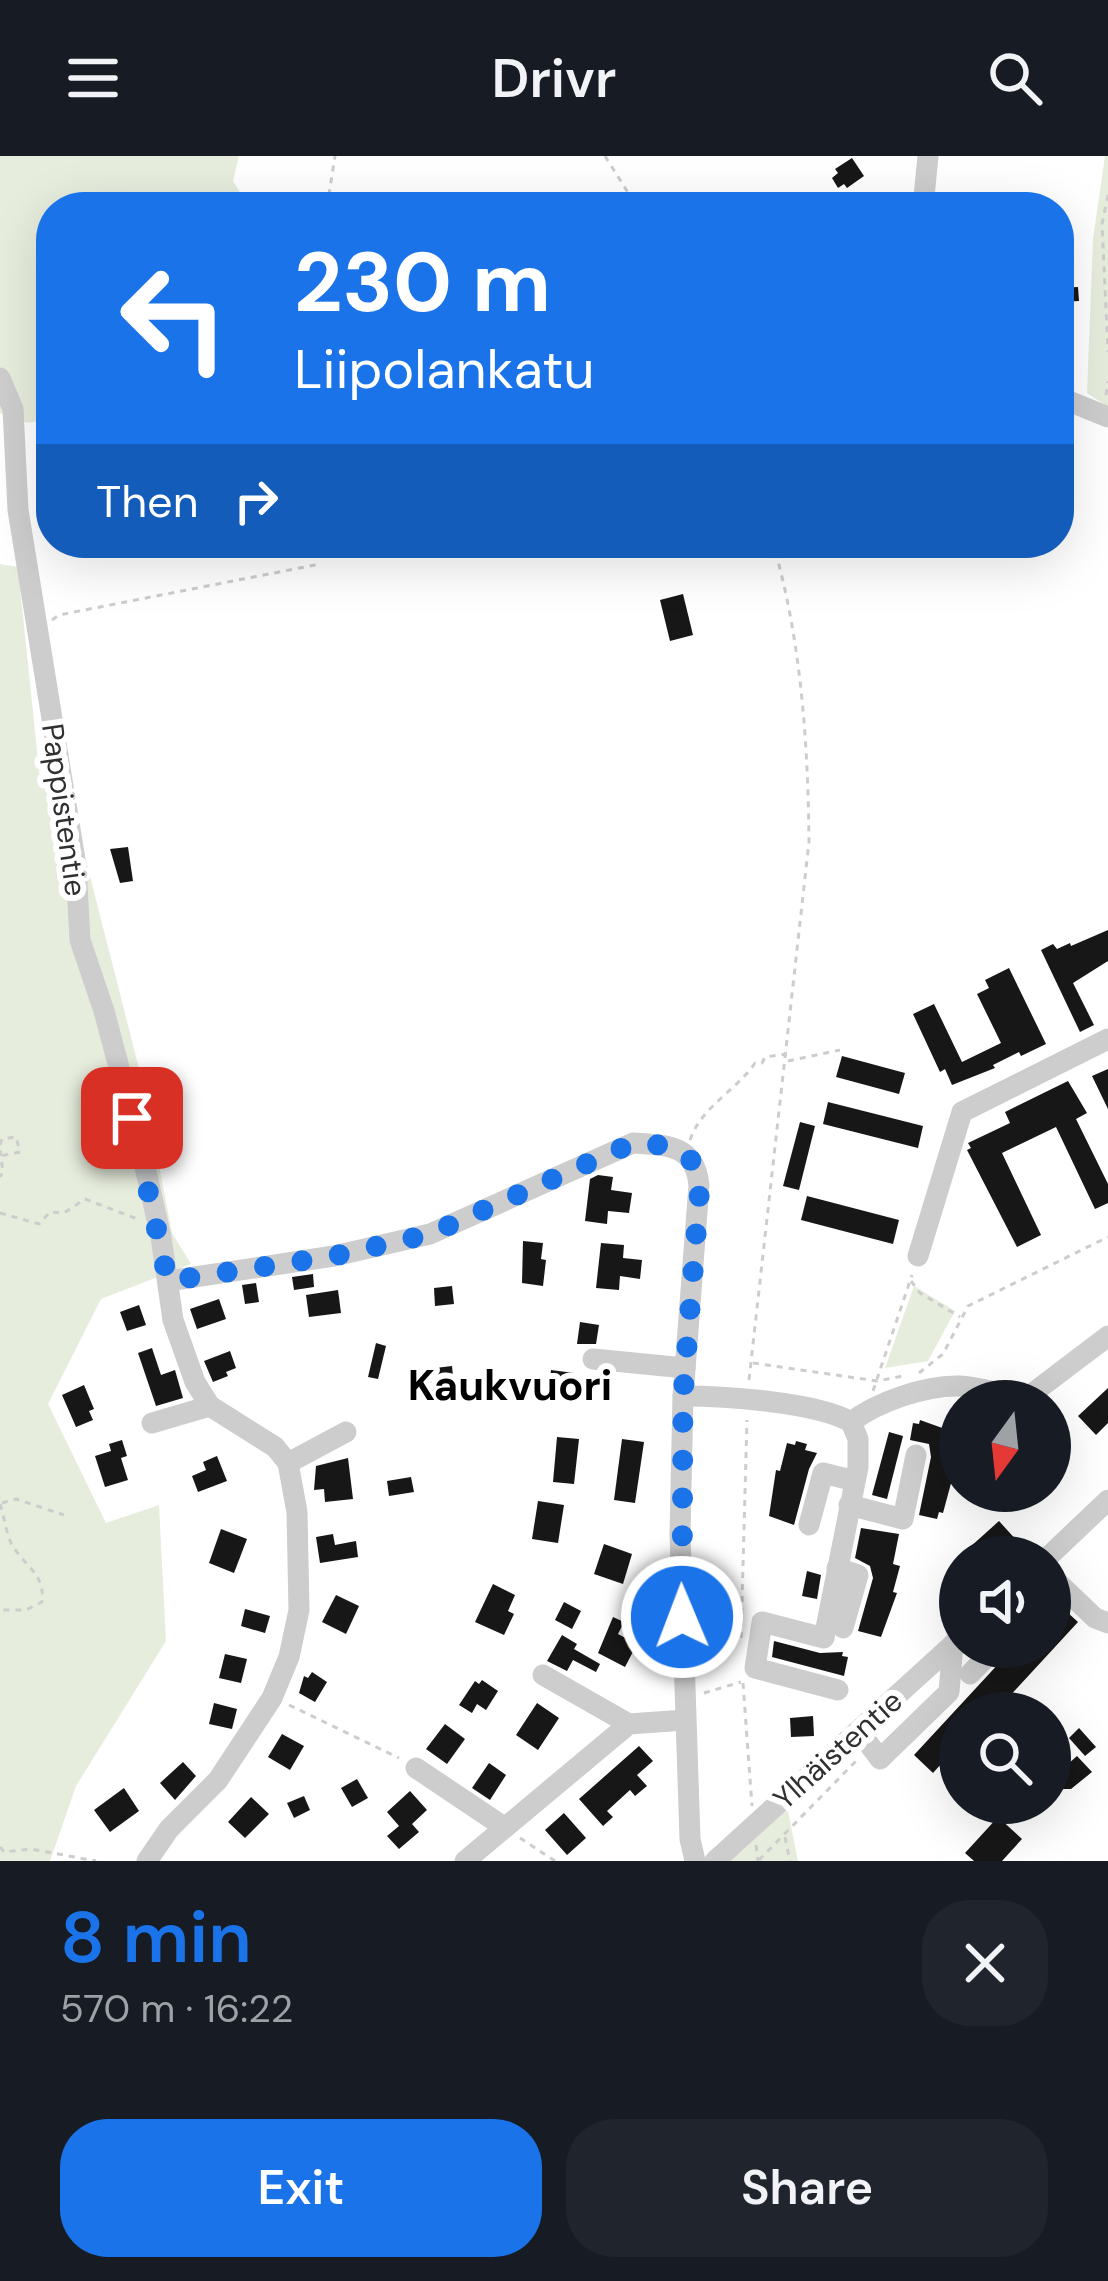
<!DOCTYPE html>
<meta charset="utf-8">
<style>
:root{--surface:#171b24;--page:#20242c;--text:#f1f3f6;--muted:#9ea1a6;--accent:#1a73e8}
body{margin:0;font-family:"DM Sans",sans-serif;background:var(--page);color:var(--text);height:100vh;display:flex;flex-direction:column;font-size:45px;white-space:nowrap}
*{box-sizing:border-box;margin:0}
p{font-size:39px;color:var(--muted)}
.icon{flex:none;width:66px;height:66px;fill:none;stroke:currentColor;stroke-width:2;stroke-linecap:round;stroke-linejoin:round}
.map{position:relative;height:1705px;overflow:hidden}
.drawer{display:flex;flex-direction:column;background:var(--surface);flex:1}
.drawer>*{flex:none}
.top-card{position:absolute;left:36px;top:36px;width:1038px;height:366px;border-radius:48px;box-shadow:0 12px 48px #0002;background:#1a73e8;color:#fff;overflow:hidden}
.needle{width:78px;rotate:195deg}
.fabs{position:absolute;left:939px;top:1224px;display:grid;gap:24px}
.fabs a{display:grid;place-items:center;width:132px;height:132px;border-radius:50%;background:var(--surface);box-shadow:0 12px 48px #0002;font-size:60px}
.pin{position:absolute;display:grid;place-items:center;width:102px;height:102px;color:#fff;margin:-51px;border-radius:24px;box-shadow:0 6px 18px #0006}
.me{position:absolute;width:132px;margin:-66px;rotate:359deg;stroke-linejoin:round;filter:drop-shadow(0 0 9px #0008)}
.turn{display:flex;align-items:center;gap:42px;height:252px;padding:0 60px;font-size:54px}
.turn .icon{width:156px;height:156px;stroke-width:2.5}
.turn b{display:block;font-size:84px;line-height:102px}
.then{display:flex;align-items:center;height:114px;padding:0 60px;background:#0003;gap:24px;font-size:45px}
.round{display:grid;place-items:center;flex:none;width:126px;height:126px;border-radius:48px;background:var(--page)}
.summary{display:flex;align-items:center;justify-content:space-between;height:204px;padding:0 60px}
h1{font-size:72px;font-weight:600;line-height:90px;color:var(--accent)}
.action{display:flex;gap:24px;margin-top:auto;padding:24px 60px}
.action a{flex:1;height:138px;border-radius:48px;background:var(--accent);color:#fff;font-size:48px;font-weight:600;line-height:138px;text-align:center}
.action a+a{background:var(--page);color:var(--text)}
header{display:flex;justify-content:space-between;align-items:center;height:156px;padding:0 60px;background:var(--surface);font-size:54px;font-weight:600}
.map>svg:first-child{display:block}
.green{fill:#e7eddd}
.building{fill:#171717}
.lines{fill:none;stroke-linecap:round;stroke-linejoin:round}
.path{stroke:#cdcdcd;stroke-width:3;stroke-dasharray:6 6;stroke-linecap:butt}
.minor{stroke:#cdcdcd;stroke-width:21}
.route{stroke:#1a73e8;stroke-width:21;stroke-dasharray:0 37.8}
.labels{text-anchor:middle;stroke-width:12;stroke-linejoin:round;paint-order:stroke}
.street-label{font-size:30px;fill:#303030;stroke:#fff}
.district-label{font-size:42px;font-weight:bold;fill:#000;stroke:#fff}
</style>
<header><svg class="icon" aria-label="menu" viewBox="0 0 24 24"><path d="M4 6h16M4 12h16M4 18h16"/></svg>Drivr<svg class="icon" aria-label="search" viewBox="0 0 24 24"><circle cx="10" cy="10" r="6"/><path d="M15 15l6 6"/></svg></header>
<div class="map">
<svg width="1108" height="1705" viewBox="0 0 1108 1705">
<rect width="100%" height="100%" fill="#fff"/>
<g class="green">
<path d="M0,0H239L233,25L249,51H51V262L28,267L0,257Z"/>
<path d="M1105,0H1108V251L1087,237L1093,83Z"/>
<path d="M0,408L18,411L40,624L78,673L144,932L172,1077L191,1108L101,1143L48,1248L106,1367L159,1349L166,1485L76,1630L50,1705H0Z"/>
<path d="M914,1130L955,1155L928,1205L885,1212Z"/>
<path d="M787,1650L798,1705H726Z"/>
</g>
<g class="building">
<path d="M852,2L864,20L847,32L844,28L838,32L832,22L838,17L835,13Z"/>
<path d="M1078,131L1079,145L1059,146V132Z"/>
<path d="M683,438L693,479L670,485L660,444Z"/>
<path d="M128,691L133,725L120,727L110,693Z"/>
<path d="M1108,774V805L1073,827L1094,869L1080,876L1041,794L1053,788L1057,793L1070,787L1071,790Z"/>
<path d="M1009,812L1046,888L1021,900L1019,896L993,909L995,912L952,929L945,913L940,916L913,858L934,848L962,906L1001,887L977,838L989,832L985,824Z"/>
<path d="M842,900L905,917L899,938L836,921Z"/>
<path d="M1108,913V953L1092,920Z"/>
<path d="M1068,925L1087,957L1076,963L1108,1028V1047L1095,1053L1056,971L1002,997L1041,1079L1017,1091L967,994L971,992L968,987L1010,967L1005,956Z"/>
<path d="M828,946L923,970L918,992L823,968Z"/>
<path d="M800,966L815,970L799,1034L783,1030Z"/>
<path d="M598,1019L613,1021L611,1034L632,1037L629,1057L608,1055L607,1068L585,1065L590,1023Z"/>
<path d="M807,1040L899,1064L893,1088L801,1064Z"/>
<path d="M523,1085L543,1087L541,1103L546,1104L543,1130L522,1127Z"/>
<path d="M601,1087L624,1089L623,1102L642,1104L640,1123L620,1120L619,1134L596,1132Z"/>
<path d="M313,1118L314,1131L294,1134L292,1121Z"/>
<path d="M256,1127L259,1146L245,1148L242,1129Z"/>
<path d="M452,1130L454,1148L435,1150L434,1132Z"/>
<path d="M338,1134L341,1157L309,1161L306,1139Z"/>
<path d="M219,1143L226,1163L197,1173L190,1153Z"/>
<path d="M139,1149L146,1169L127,1175L120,1156Z"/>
<path d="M580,1166L599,1169L596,1188H577Z"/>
<path d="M376,1187L386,1190L378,1223L368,1221Z"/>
<path d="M152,1192L161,1219L175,1214L183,1242L156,1250L138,1197Z"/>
<path d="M230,1195L236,1212L226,1216L228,1220L213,1226L204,1205Z"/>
<path d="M452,1210L454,1230L430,1233L427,1213Z"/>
<path d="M551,1214L574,1217L571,1242L548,1239Z"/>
<path d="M84,1229L94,1253L89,1255L93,1264L76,1271L62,1239Z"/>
<path d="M1108,1232V1267L1096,1279L1078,1260Z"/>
<path d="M920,1264L959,1278L957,1305L943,1357L939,1356L937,1363L919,1359L931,1301L929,1288L910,1284L913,1267L919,1268Z"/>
<path d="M889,1276L903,1280L887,1343L872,1339Z"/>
<path d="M557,1281L579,1283L574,1328L553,1326Z"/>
<path d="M622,1283L644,1286L635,1347L614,1344Z"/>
<path d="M122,1284L127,1300L121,1302L128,1324L105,1331L95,1300L111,1295L109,1288Z"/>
<path d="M796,1285L807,1288L805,1294L817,1297L809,1313L794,1369L769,1360L776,1314L780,1315L787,1287L795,1289Z"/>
<path d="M217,1300L227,1325L198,1336L192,1320L206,1314L203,1306Z"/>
<path d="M348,1302L353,1343L325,1346L324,1333L314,1334L316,1310Z"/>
<path d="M411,1321L414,1336L389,1340L387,1325Z"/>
<path d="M538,1345L564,1349L558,1387L532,1383Z"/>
<path d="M999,1365L1018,1386L1001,1401H959Z"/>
<path d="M861,1372L899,1378L893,1408L900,1410L893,1436L897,1437L881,1481L858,1475L873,1422L870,1410L855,1402Z"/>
<path d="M221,1373L247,1383L234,1417L209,1407Z"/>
<path d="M333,1378L335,1389L356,1385L358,1401L320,1407L316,1381Z"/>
<path d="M604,1388L632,1398L623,1428L594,1418Z"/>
<path d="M807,1415L821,1419L817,1443L802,1440Z"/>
<path d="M493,1428L515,1439L508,1455L514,1458L504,1479L475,1466Z"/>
<path d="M336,1439L359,1450L346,1478L322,1466Z"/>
<path d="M564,1446L581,1455L572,1473L555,1464Z"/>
<path d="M1056,1446L1078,1466L994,1557H960V1587L933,1617L914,1599L1014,1491H1050V1452Z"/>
<path d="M245,1453L270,1460L265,1477L241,1470Z"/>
<path d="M613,1461L624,1466L618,1478L637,1488L625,1511L598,1497Z"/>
<path d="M562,1479L577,1488L574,1493L600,1508L596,1516L573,1504L567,1515L547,1505Z"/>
<path d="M774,1485L820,1497L843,1496L842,1500L848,1501L844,1520L772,1501Z"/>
<path d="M225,1498L247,1503L241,1527L219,1522Z"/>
<path d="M312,1516L327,1526L315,1546L299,1537L304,1520L308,1522Z"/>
<path d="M482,1524L498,1535L486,1554L477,1548L472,1557L459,1549L475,1525L479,1528Z"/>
<path d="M214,1547L237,1553L232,1573L209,1568Z"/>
<path d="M537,1547L559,1562L538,1594L516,1579Z"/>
<path d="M813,1560L814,1580L791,1581L790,1562Z"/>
<path d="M445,1568L465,1583L447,1608L426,1593Z"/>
<path d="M1079,1572L1096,1591L1085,1600L1069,1582Z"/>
<path d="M282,1578L304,1590L290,1614L268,1601Z"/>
<path d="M639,1590L653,1605L637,1619L647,1630L635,1640L630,1634L607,1655L613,1661L603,1670L579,1643Z"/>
<path d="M1077,1600L1092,1616L1071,1633H1050V1617L1054,1618L1057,1605L1068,1608Z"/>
<path d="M183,1606L196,1620L175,1644L160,1627Z"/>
<path d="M489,1607L506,1619L490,1644L472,1632Z"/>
<path d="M357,1623L368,1642L352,1651L341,1632Z"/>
<path d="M124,1632L139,1655L110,1676L94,1654Z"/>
<path d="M410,1635L427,1654L412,1668L419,1676L399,1693L387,1680L399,1670L387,1656Z"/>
<path d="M304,1640L310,1654L294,1662L287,1647Z"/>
<path d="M251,1641L269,1658L245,1682L228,1666Z"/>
<path d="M564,1657L586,1682L567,1699L545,1674Z"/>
<path d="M998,1661L1022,1683L1002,1705H974L965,1697Z"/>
</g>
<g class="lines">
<g class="path">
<path d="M605,0L637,51"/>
<path d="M1108,39L1102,68L1108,196"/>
<path d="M327,51L335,0"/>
<path d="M1106,239L1108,225"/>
<path d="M52,464L59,459L320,408"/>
<path d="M788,905L840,894"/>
<path d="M690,984C701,951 737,934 755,907H762L765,901L787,898"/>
<path d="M0,989L2,983L16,981L20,996L0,1000"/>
<path d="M0,994L3,1016L0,1021"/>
<path d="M0,1057L39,1068L50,1056L64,1057L85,1043L140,1064"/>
<path d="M911,1125L920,1137L960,1161"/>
<path d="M753,1207L877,1225L903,1220"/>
<path d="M919,1217L943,1198L968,1150L1108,1081"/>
<path d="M749,1224L809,686C808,586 801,483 773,387"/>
<path d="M873,1235L912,1119"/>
<path d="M2,1347L16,1343L64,1359"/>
<path d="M0,1348C4,1360 6,1376 11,1387C23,1409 46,1418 42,1446L26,1454H0"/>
<path d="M741,1482L747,1264"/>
<path d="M743,1527L752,1650"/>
<path d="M704,1537L741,1526"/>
<path d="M289,1549L399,1602"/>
<path d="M785,1681L790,1705"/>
<path d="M520,1682L555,1705"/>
<path d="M756,1689L758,1705"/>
<path d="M0,1691L4,1696L31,1693L96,1705"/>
<path d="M759,1704L857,1604"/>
</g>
<g class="minor">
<path d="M923,51L928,0"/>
<path d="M0,222L13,253L18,354L76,710L80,784L104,855L142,998L161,1081L173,1164L195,1226L210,1250L275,1291L288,1307L297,1356L299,1454L289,1501L272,1542L218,1624L169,1673L147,1705"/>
<path d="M1059,241L1108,261"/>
<path d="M918,1100L962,956L1108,883"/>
<path d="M168,1125L334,1100L430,1078L633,987C668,989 695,989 699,1029L683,1240L680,1378L690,1683L695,1705"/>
<path d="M593,1203L685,1212"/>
<path d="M683,1240C724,1240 816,1246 851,1266C877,1246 926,1229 959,1230C981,1231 1004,1239 1025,1243L1108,1180"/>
<path d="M152,1267L210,1250"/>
<path d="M288,1307L346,1276"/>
<path d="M849,1349L903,1363L916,1299"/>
<path d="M809,1369L823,1317L855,1325"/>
<path d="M1048,1401L1108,1344"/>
<path d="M837,1412L858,1419L843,1472"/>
<path d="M1050,1419L1095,1462L1108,1467"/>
<path d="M970,1518L996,1491"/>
<path d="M543,1519L629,1568"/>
<path d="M838,1534L755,1512L762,1466L824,1482L858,1311V1283L851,1266"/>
<path d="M859,1575L880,1603L949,1536L953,1488"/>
<path d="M416,1612L504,1671"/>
<path d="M465,1705L629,1568L685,1564"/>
<path d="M715,1705L960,1482"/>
</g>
</g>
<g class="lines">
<path class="route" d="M132,962L168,1125L334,1100L430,1078L633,987C668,989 695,989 700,1030L683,1240L682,1461"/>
</g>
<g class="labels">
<g class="street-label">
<text transform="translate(64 654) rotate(82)" y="10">Pappistentie</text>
<text transform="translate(838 1594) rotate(-42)" y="10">Ylhäistentie</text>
</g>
<g class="district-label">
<text x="510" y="1244">Kaukvuori</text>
</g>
</g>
</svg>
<div class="fabs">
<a><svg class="needle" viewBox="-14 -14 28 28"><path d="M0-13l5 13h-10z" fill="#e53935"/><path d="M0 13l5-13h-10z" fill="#9ea1a6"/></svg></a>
<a><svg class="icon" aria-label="sound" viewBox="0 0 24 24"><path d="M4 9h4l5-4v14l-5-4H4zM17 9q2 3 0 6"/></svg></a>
<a><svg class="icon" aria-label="search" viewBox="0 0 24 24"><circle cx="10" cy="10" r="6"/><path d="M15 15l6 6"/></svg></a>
</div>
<div class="pin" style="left:132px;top:962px;background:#d93025"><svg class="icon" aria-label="arrive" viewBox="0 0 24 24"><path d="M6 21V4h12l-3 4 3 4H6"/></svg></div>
<svg class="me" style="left:682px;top:1461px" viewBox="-20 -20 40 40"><circle r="17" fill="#1a73e8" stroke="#fff" stroke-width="3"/><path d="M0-11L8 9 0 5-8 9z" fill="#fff"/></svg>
<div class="top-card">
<div class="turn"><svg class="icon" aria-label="left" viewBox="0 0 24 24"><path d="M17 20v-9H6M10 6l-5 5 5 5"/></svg><div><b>230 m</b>Liipolankatu</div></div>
<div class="then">Then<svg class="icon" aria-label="right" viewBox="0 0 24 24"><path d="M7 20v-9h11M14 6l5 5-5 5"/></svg></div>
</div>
</div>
<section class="drawer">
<div class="summary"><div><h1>8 min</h1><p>570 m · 16:22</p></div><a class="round"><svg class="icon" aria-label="close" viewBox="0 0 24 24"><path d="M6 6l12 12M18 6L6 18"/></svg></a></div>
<div class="action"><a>Exit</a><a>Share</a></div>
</section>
